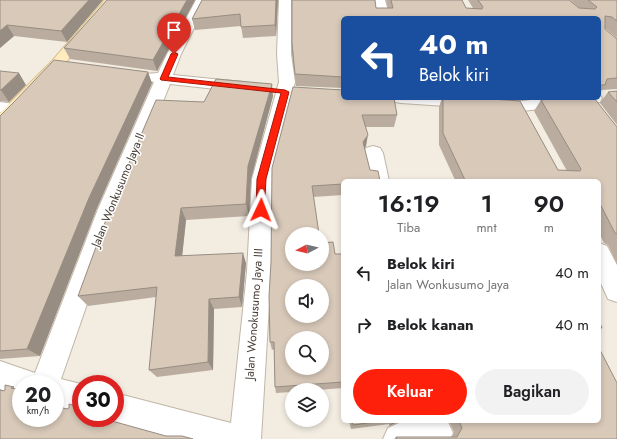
<!DOCTYPE html>
<html lang="id">
<style>
:root{--surface:#fff;--page:#f2f2f2;--text:#202124;--muted:#757577;--accent:#ff200b}
body{margin:0;font-family:Jost,sans-serif;background:var(--page);color:var(--text);height:100vh;display:flex;flex-direction:column;font-size:15px;white-space:nowrap}
*{box-sizing:border-box;margin:0}
p{font-size:13px;color:var(--muted)}
.icon{flex:none;width:22px;height:22px;fill:none;stroke:currentColor;stroke-width:2;stroke-linecap:round;stroke-linejoin:round}
.map{position:relative;flex:1;overflow:hidden}
.side{position:absolute;left:341px;top:179px;width:260px;height:244px;display:flex;flex-direction:column;background:var(--surface);border-radius:6px;box-shadow:0 2px 6px #0003}
.side>*{flex:none}
.top-card{position:absolute;left:341px;top:16px;width:260px;height:84px;border-radius:6px;box-shadow:0 2px 6px #0003;background:#1a4fa0;color:#fff;overflow:hidden}
.needle{width:26px;rotate:263deg}
.buttons{position:absolute;left:285px;top:227px;display:grid;gap:8px}
.buttons a{display:grid;place-items:center;width:44px;height:44px;border-radius:50%;background:var(--surface);box-shadow:0 2px 6px #0003;font-size:20px}
.speed{position:absolute;left:12px;top:375px;display:flex;gap:8px;font-size:20px;font-weight:700;text-align:center}
.speed>*{display:grid;place-content:center;width:52px;height:52px;border-radius:50%;background:var(--surface);box-shadow:0 2px 6px #0003;line-height:1}
.speed small{font-size:10px;font-weight:400}
.speed .limit{border:6px solid #d22;background:#fff;color:#111}
.pin{position:absolute;display:grid;place-items:center;width:34px;height:34px;color:#fff;margin:-41px -17px;border-radius:50% 50% 50% 0;rotate:-45deg;box-shadow:0 0 4px #0007}
.pin .icon{rotate:45deg}
.me{position:absolute;width:44px;margin:-22px;rotate:2deg;stroke-linejoin:round;filter:drop-shadow(0 0 3px #0008)}
.turn{display:flex;align-items:center;gap:14px;height:84px;padding:0 12px;font-size:18px}
.turn .icon{width:52px;height:52px;stroke-width:2.5}
.turn b{display:block;font-size:28px;line-height:34px}
.eta{display:flex;justify-content:space-evenly;align-items:center;height:68px;text-align:center}
.eta b{font-size:24px;font-weight:600;line-height:28px}
.action{display:flex;gap:8px;margin-top:auto;padding:8px 12px}
.action a{flex:1;height:46px;border-radius:24px;background:var(--accent);color:#fff;font-size:16px;font-weight:600;line-height:46px;text-align:center}
.action a+a{background:var(--page);color:var(--text)}
ul{padding:0;list-style:none}
li{display:flex;align-items:center;gap:12px;height:52px;padding:0 12px}
li div{flex:1}
li b{display:block;font-size:15px}
li em{font-style:normal}
.map>svg:first-child{display:block}
.lines{fill:none;stroke-linecap:round;stroke-linejoin:round}
.street-casing{stroke:#c1b6a6;stroke-width:2}
.secondary-casing{stroke:#d9c08e;stroke-width:2}
.street{fill:#fff;fill-rule:evenodd}
.secondary{fill:#ffebbe;fill-rule:evenodd}
.wall{fill:#baad9f}
.shaded-wall{fill:#978d82}
.building{fill:#d8c9b9;stroke:#978d82;fill-rule:evenodd}
.route{fill:#ff200b;stroke:#a61507}
.labels{text-anchor:middle;stroke-width:3;stroke-linejoin:round;paint-order:stroke}
.street-label{font-size:12px;fill:#443b32;stroke:#fff}
</style>
<div class="map">
<svg width="617" height="439" viewBox="0 0 617 439">
<rect width="100%" height="100%" fill="#f2ece1"/>
<g class="lines">
<g class="street-casing">
<g id="street">
<path d="M196,0H208L181,54L173,75L243,82L249,84L251,87L249,90L243,92L170,84L120,209L61,379L81,384V414L55,407V384H21V397L0,389V361L35,373L98,209L154,82L144,80L142,77L144,74L158,73L167,54Z"/>
<path d="M279,0H291V54L295,82L272,179L271,272L261,439H175L115,423L104,418H115V393L231,423L247,272L252,179L279,82L277,54Z"/>
<path d="M373,0H385L390,18H376Z"/>
<path d="M599,94L602,98L600,102L594,103L522,111L401,103L395,102L393,98H481L522,101L546,98H599Z"/>
<path d="M0,102L21,105L24,109L21,113L15,114L0,112Z"/>
<path d="M373,146L380,148L383,153L389,181H369L363,153L366,148Z"/>
<path d="M599,243L607,246L617,265V302L608,299L599,279Z"/>
<path d="M414,421H446L448,422L453,433L450,439H383L388,428L399,423Z"/>
</g>
</g>
<g class="secondary-casing">
<path id="secondary" d="M105,0H118L62,67L6,128L0,130V113L52,61Z"/>
</g>
<use href="#street" class="street"/>
<use href="#secondary" class="secondary"/>
</g>
<g class="wall">
<path d="M0,0H103L67,42L14,36L0,48Z"/>
<path d="M107,0H195L157,71L70,59L64,48Z"/>
<path d="M202,0H278L276,36L243,38L241,26L195,30L192,19Z"/>
<path d="M292,0H375L376,8H388L386,0H462L466,8H473L468,0H569L580,8L570,0H617V38L605,28V29L617,39V89L602,90L599,94V18H343V88L296,86L292,54Z"/>
<path d="M0,71L26,85L9,102L0,101Z"/>
<path d="M152,83L97,208L40,356L0,359V116Z"/>
<path d="M343,90L397,115L394,127H366V146L343,181V195L313,197L292,234L335,254H343V388L318,390H292V392L276,393L275,387L274,349L272,350L270,342L269,296Z"/>
<path d="M617,91V125L600,103L608,92Z"/>
<path d="M273,96L251,179L249,216L186,220L182,256L246,263L242,307L214,309L213,370L157,377L149,370L156,297L88,306L78,296Z"/>
<path d="M442,98H477L558,170L567,171L534,111L541,100L617,127V264L608,245L604,243L599,233V181L455,180L439,145V107Z"/>
<path d="M349,421H403L399,422L389,426V424L351,429Z"/>
<path d="M449,421H599L617,439H394L396,437H452L454,432Z"/>
</g>
<g class="shaded-wall">
<path d="M89,0H103L67,42L61,31Z"/>
<path d="M187,0H195L157,71L153,60Z"/>
<path d="M276,0H278L276,36L275,25Z"/>
<path d="M7,25L14,36L0,48V31Z"/>
<path d="M148,72L152,83L97,208L40,356L27,349L89,198Z"/>
<path d="M19,73L26,85L9,102L1,90Z"/>
<path d="M272,84L273,96L251,179L249,216L246,204L248,166Z"/>
<path d="M368,135L366,146L362,153L363,142Z"/>
<path d="M181,208L186,220L181,267L175,256Z"/>
<path d="M243,253L246,263L242,307L239,297Z"/>
<path d="M209,299L214,309L213,370L208,362Z"/>
<path d="M394,421H399L389,426Z"/>
</g>
<g class="building">
<path d="M0,0H89L61,31L7,25L0,31Z"/>
<path d="M107,0H187L153,60L64,48Z"/>
<path d="M202,0H276L275,25L241,27L240,14L192,19Z"/>
<path d="M292,0H375L376,8H393L391,0H462L466,8L482,9L483,7L478,0H569L579,8L595,9L597,7L588,0H617V21L612,17L605,16V29L617,39V78L607,79L605,85H599V18H343V77L295,74L292,43Z"/>
<path d="M54,60L148,72L89,198L27,349L0,351V116L14,102Z"/>
<path d="M0,71L19,73L1,90H0Z"/>
<path d="M216,79L272,84L248,166L246,204L181,208L175,256L243,253L239,297L209,299L208,362L149,370L157,287L78,296L114,198L156,100L204,102Z"/>
<path d="M293,87L343,90V98H394L397,115H362L368,135L363,142L370,170L378,171L380,181H343V184L312,186L319,234H292V264H322V243L333,242L335,254H343V382L275,387L274,342H270L269,296L271,262L272,168ZM292,286H322V316H292ZM292,338H322V368H292Z"/>
<path d="M617,91V102L608,92Z"/>
<path d="M443,98H477L520,101L558,170L580,171L581,169L541,100L556,98H594L617,127V234L615,233L599,202V181H448L465,180L443,133Z"/>
<path d="M599,321L602,328H599Z"/>
<path d="M599,348L617,383V439H397L396,437H457L462,428L459,421H599Z"/>
<path d="M5,385L14,387L11,388L21,390V418H55V406L67,409L69,408V404L81,407V418H101L166,436H182L193,439H0V390L3,391L5,390Z"/>
<path d="M352,421H381L353,425Z"/>
</g>
<path class="route" d="M174,52L178,54L168,77L285,90L289,92L266,179L264,213H257L256,210L257,179L281,93L161,80L160,79L171,54Z"/>
<g class="labels">
<g class="street-label">
<text transform="translate(118 190) rotate(-68)" y="4">Jalan Wonkusumo Jaya II</text>
<text transform="translate(254 314) rotate(-86)" y="4">Jalan Wonokusumo Jaya III</text>
</g>
</g>
</svg>
<div class="buttons">
<a><svg class="needle" viewBox="-14 -14 28 28"><path d="M0-13l5 13h-10z" fill="#e53935"/><path d="M0 13l5-13h-10z" fill="#757577"/></svg></a>
<a><svg class="icon" aria-label="sound" viewBox="0 0 24 24"><path d="M4 9h4l5-4v14l-5-4H4zM17 9q2 3 0 6"/></svg></a>
<a><svg class="icon" aria-label="search" viewBox="0 0 24 24"><circle cx="10" cy="10" r="6"/><path d="M15 15l6 6"/></svg></a>
<a><svg class="icon" aria-label="layers" viewBox="0 0 24 24"><path d="M12 4l9 5-9 5-9-5zM3 14l9 5 9-5"/></svg></a>
</div>
<div class="speed"><div>20<small>km/h</small></div><div class="limit">30</div></div>
<div class="pin" style="left:174px;top:54px;background:#d93025"><svg class="icon" aria-label="arrive" viewBox="0 0 24 24"><path d="M6 21V4h12l-3 4 3 4H6"/></svg></div>
<svg class="me" style="left:261px;top:210px" viewBox="-20 -20 40 40"><path d="M0-17L14 15 0 8-14 15z" fill="#ff200b" stroke="#fff" stroke-width="4"/></svg>
<div class="top-card">
<div class="turn"><svg class="icon" aria-label="left" viewBox="0 0 24 24"><path d="M17 20v-9H6M10 6l-5 5 5 5"/></svg><div><b>40 m</b>Belok kiri</div></div>
</div>
<section class="side">
<div class="eta">
<div><b>16:19</b><p>Tiba</p></div>
<div><b>1</b><p>mnt</p></div>
<div><b>90</b><p>m</p></div>
</div>
<ul>
<li><svg class="icon" aria-label="left" viewBox="0 0 24 24"><path d="M17 20v-9H6M10 6l-5 5 5 5"/></svg><div><b>Belok kiri</b><p>Jalan Wonkusumo Jaya</p></div><em>40 m</em></li>
<li><svg class="icon" aria-label="right" viewBox="0 0 24 24"><path d="M7 20v-9h11M14 6l5 5-5 5"/></svg><div><b>Belok kanan</b></div><em>40 m</em></li>
</ul>
<div class="action"><a>Keluar</a><a>Bagikan</a></div>
</section>
</div>
